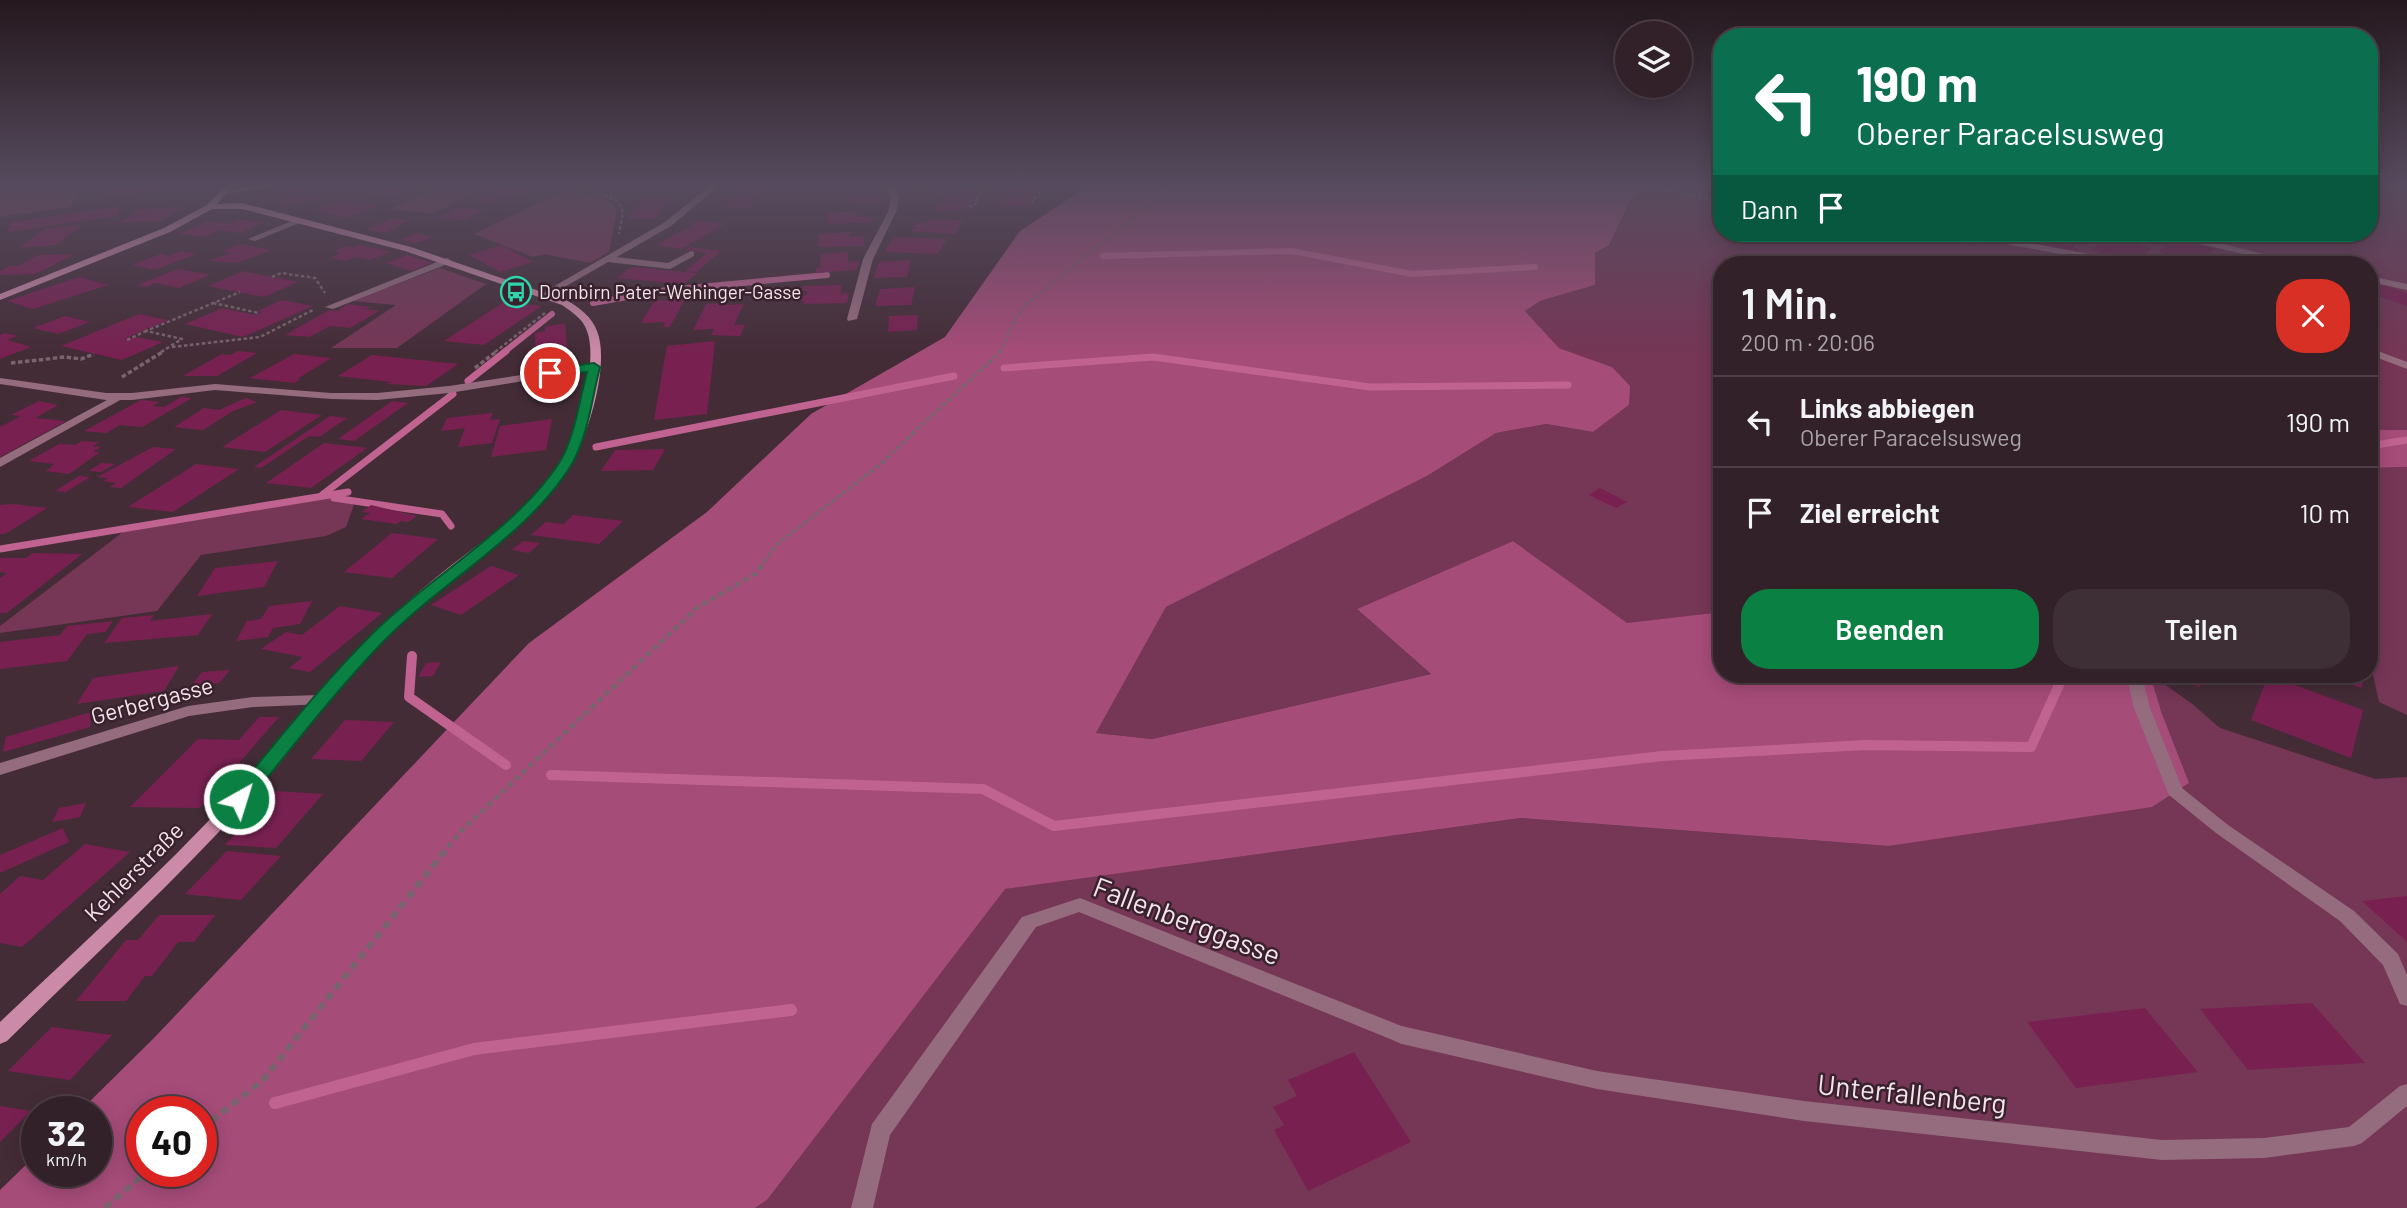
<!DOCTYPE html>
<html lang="de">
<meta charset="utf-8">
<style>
:root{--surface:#332129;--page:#3e2e35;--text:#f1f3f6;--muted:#a9a3a8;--line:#4e3e46;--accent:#0b8043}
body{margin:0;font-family:Barlow,sans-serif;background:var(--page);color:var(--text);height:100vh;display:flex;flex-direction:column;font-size:26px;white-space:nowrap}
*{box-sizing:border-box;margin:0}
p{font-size:23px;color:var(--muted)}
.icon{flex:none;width:38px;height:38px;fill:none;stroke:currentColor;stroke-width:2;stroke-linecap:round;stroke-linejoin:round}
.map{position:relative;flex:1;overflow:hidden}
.drawer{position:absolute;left:1713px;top:256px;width:665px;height:427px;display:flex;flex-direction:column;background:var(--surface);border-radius:28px;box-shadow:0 4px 18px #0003,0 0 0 2px var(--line)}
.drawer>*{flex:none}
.top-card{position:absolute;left:1713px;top:28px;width:665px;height:214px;border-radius:28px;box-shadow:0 4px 18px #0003,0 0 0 2px var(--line);background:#0b6e4f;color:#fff;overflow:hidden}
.buttons{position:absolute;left:1615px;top:21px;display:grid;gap:14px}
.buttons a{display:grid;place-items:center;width:77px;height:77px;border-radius:50%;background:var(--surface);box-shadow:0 4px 18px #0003,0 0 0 2px var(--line);font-size:35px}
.speed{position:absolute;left:21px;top:1096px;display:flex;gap:14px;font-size:35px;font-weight:700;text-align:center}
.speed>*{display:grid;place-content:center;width:91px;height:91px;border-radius:50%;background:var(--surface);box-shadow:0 4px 18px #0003,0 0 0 2px var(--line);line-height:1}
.speed small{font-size:18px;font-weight:400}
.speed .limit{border:10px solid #d22;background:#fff;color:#111}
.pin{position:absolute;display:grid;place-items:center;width:60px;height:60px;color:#fff;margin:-30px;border:4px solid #fff;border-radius:50%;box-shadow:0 2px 7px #0007}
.me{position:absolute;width:77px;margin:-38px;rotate:39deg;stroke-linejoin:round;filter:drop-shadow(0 0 5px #0008)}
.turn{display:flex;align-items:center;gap:24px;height:147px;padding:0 28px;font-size:32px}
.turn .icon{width:91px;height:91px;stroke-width:2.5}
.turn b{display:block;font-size:49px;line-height:60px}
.then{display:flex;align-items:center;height:66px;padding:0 28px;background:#0003;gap:14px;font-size:26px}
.round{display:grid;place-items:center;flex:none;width:74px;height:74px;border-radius:28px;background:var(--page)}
.headline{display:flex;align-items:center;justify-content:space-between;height:119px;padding:0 28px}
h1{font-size:42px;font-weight:600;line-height:52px}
.primary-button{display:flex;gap:14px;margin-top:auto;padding:14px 28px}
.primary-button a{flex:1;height:80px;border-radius:28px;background:var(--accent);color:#fff;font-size:28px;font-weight:600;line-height:80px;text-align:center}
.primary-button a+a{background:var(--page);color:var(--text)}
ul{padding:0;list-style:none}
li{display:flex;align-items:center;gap:21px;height:91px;padding:0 28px;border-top:2px solid var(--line)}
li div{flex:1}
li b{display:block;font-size:26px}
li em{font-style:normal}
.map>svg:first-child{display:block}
.green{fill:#763656}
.forest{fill:#a64c79;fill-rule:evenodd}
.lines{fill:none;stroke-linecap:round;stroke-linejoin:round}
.stream-far3{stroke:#c06391;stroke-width:6}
.stream-far2{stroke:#c06391;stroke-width:7}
.stream-far1{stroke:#c06391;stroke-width:10}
.stream{stroke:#c06391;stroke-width:12}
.building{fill:#782151}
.path-far3{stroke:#79636d;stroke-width:2.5;stroke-dasharray:3.5 2.5;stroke-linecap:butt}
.path-far2{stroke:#79636d;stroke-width:3.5;stroke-dasharray:4.5 2.5;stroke-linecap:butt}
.path-far1{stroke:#79636d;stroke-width:4.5;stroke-dasharray:6 3.5;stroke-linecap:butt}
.path{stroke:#79636d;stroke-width:6;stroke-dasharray:8 5;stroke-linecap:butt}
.lane{fill:#956c7e;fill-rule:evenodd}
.street{fill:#956c7e;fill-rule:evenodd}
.secondary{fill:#cb8aa8;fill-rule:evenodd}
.route{fill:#0b8043;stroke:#07532c;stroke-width:2}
.labels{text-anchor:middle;stroke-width:5;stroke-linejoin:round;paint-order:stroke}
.far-poi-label{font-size:19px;fill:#f3e3ea;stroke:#39222d;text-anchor:start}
.street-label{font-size:23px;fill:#f3e3ea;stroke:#39222d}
.near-street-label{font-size:28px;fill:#f3e3ea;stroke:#39222d}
</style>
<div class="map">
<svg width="2407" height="1208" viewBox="0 0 2407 1208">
<rect width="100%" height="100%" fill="#442c37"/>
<g class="green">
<path d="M0,185H84L70,207L0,217Z"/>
<path d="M1654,185H1722V233H2370V185H2407V430H2370V264H1722V612L1627,624L1513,541L1357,609L1431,674L1152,739L1096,733L1166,607L1427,476L1496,433L1546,424L1593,432L1629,405L1612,367L1559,348L1525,311L1540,301L1595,285V253L1609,245L1630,201Z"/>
<path d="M432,189L475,193L433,213L390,210Z"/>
<path d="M564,190L600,197L615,206L616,216L609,252L590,263L544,254L533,257L474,234Z"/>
<path d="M440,268L486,284L397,348H331L396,305L352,301Z"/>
<path d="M2407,467V715L2379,702L2370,661V468Z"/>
<path d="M329,497L356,499L346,527L326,536L201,555L157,611L0,633V626L123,532Z"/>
<path d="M2150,674L2191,703L2220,728L2375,779L2407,777V1208H755L767,1200L1004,889L1521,818L1888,846L2162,714Z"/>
</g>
<g class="forest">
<path d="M1081,185H1654L1630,201L1609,245L1595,253V285L1540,301L1525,311L1559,348L1612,367L1630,386L1629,405L1593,432L1546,424L1496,433L1427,476L1166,607L1096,733L1152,739L1431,674L1357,609L1513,541L1627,623L1722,612V674H2150L2162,714L2189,783L2152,807L1888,846L1521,818L1005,889L767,1200L755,1208H0V1190L37,1154V1171H96V1111H80L154,1038L529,643L707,512L811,414L945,337L1020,231L1082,190ZM142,1111H201V1171H142Z"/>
<path d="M2370,430H2407V467L2370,468Z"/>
</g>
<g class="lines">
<g class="stream-far3">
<path d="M1103,256L1292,251L1412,274L1535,267"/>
<path d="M593,303L667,290L827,275"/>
<path d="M504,352L552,314"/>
</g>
<g class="stream-far2">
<path d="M1004,368L1153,357L1370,387L1568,385"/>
<path d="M468,381L506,351"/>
<path d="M2370,446L2406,440"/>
<path d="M596,447L954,376"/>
<path d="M322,495L453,394"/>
<path d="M334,498L442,514L451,526"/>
<path d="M0,549L348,492"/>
</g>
<g class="stream-far1">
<path d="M412,656L409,697L506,765"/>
<path d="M551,775L983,789L1054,826L1662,756L1866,745L2031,747L2064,674"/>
</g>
<path class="stream" d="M275,1103L474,1049L791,1010"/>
</g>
<g class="building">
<path d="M131,185H172L168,190L101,197L106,191L99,192L103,188Z"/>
<path d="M314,185L316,191L307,193L308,196L317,195L319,200L284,206L280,191Z"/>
<path d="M389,185H425L388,198L365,193Z"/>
<path d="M492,185H527L541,188L520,197L509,196L490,203L469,199Z"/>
<path d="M744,185H768L749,208L724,207Z"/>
<path d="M1036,185L1037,194H1033L1034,199H1029L1031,204L999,207L997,201L1001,200L1000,196H1004L1003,191H1007L1005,186Z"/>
<path d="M977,188L976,198L971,199L973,203L969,204L970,209L936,212L935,206L939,205L938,201H943L939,191Z"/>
<path d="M879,191L880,198L885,197V203H849V193Z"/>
<path d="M670,197L655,219H627L643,198Z"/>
<path d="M345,199L377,207L346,218L314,209Z"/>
<path d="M120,206L117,216L7,232L12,222Z"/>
<path d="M182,207L163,221L119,223L139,209Z"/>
<path d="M457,207L475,209L483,211L466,220L435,219Z"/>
<path d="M857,211V217L872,216L873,222L829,224L828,213Z"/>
<path d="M392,218L408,220L386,233L366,230Z"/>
<path d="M239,219L264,223L240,233L220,230L203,237L178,234L208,221L228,224Z"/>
<path d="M929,219L963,220L955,234L912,231L918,222L926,223Z"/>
<path d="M701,220L725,224L681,249L656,245Z"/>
<path d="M81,225L56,245L19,248L45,228Z"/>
<path d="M850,232V237L863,236L864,246L818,247L819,234Z"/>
<path d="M417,233L433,237L417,243L401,240Z"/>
<path d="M1941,233H2003L1993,241H1982L1975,247L1937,237Z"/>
<path d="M2032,233H2059L2081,237L2073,247L2079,249L2075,254L2030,244L2036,237L2030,235Z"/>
<path d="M2190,233H2218L2213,237L2222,239L2217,242L2187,235Z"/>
<path d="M894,237L947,239L938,254L884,252Z"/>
<path d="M2175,238L2216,249L2195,262L2158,252L2166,246L2159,244L2165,240L2171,242Z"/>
<path d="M2116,239L2152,248L2136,261L2091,250L2100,243L2108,245Z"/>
<path d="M240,244L271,250L237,263L208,261L231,253L223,251Z"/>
<path d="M360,245L391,252L370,260L355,257L345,261L330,258L341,253L334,252L345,246L354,248Z"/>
<path d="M501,245L533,262L500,272L469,255Z"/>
<path d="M690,247L721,251L697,272L685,271L707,253L685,250Z"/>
<path d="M181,251L196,254L155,270L132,265L161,254L169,256Z"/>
<path d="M848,252V262L860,261L856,270L816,273V268H820L821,254Z"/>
<path d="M74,254L36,274L0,275V271L9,266H19L38,255Z"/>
<path d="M1982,254L2017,263V264H1967Z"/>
<path d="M408,255L432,263L411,271L386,263Z"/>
<path d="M911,260L907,277L874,278L879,262Z"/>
<path d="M632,267L663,270L698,273L683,284L616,278Z"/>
<path d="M178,269L210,275L179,288L155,283L146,287L137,285Z"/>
<path d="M243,271L272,277L298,282L264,297L208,286Z"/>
<path d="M79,277L108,285L33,309L7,301Z"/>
<path d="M2380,283L2407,293V306L2378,296L2370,298V293H2379L2370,290V286Z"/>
<path d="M842,285L840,294L849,293L847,303L803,304L804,301H795L797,296L806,295L808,291H801L803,286Z"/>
<path d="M915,287L911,305L875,306L880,289Z"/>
<path d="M685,299L670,327H663L665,322L641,323L654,301Z"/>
<path d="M282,300L313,306L243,337L185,324L222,308L255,315L262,312L257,311Z"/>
<path d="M504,302L542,306L484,345L444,341Z"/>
<path d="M728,303L727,305L744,304L734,325H745L740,336L711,335L714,329L693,330L706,304Z"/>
<path d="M348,304L371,307L366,309L379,311L350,328L330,326L309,337L285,335L329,310L337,311Z"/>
<path d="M139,314L168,320L124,339L137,337L163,342L122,360L61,346Z"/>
<path d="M918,315L917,330L888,332L889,316Z"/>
<path d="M65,316L90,322L58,334L33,328Z"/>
<path d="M565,323L568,362L536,367L535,333L545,331V327Z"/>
<path d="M5,333L17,336L7,340L31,347L0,359V335Z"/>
<path d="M715,341L707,414L654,420L667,346Z"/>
<path d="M238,351L257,353L217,376H183L222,354L230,355Z"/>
<path d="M294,354L331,358L297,379H301L294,383L250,378Z"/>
<path d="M372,355L458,364L426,386L387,384L391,382L338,376Z"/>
<path d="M181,397L192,398L142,427L120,425L106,433L84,431L141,400L160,402L152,406L164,407Z"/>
<path d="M246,398L257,402L233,411L203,430L174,427L204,408L219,410Z"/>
<path d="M39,401L58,405L35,418L66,421L0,457V427L21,416L11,415Z"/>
<path d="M392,401L408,403L354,441L338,439Z"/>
<path d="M281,410L322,415L265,452L222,447Z"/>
<path d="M493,413L490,420L500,419L492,443L458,447L465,428L441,431L447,418Z"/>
<path d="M330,416L347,418L319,437L309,436L261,468L254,467Z"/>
<path d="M552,419L546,450L491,457L500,426Z"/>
<path d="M82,441L99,442L93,446L101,447L93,452H100L69,474L46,471L54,464L29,461L59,444L75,445Z"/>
<path d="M324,443L367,448L311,488L266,483Z"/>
<path d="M153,447L176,449L121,488L110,487L116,483L103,481L108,478L97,477Z"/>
<path d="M665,449L653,470L601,471L615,450Z"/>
<path d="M102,463L115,464L101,472L88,471Z"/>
<path d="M196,464L239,469L173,512L128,507Z"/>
<path d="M79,476L90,477L66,492L55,491Z"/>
<path d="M1600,488L1627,502L1616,508L1589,495Z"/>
<path d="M13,504L47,508L5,534H0V505Z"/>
<path d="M371,505L409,514L417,516L408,522L401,521L396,524L361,519L370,513L362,512Z"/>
<path d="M573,515L623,521L599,544L531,535L546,522L564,524Z"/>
<path d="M392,533L438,539L392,578L344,572Z"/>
<path d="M523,541L540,543L529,553L512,550Z"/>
<path d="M33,553L82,554L7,613H0V578L7,573L0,572V558H26Z"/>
<path d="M278,561L264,587L197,596L215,568Z"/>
<path d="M491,566L519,575L461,615L431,605Z"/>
<path d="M312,601L300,624L273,628L268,637L236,641L247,621L261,619L269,606Z"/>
<path d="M340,606L382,613L310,672L289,668L303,657L261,649L286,632L302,635Z"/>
<path d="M212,614L198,635L104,643L122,618L154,615L150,621Z"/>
<path d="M113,621L105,632L87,634L67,661L0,669V642L60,635L67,626Z"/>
<path d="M441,662L433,676L418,677L426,663Z"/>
<path d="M179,666L164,691L77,704L93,678Z"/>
<path d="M230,670L219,683L192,685L202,672Z"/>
<path d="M2157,674H2200V687L2156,674Z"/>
<path d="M2320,674H2363L2362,688Z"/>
<path d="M2268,675L2363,710L2351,758L2251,720Z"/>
<path d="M91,712L90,727L3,752L6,737Z"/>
<path d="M259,717H279L200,808L130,807L198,739L239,740Z"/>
<path d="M345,720L394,722L361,761L311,759Z"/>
<path d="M274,791L323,794L276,848L225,845Z"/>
<path d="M86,803L80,817L52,822L59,808Z"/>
<path d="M63,828L69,842L0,873V855Z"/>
<path d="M85,844L130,852L22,947L0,943V894L20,876L43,880Z"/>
<path d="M227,851L281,856L241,900L185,894Z"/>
<path d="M2407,896V942L2362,901Z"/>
<path d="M159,915H215L194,942H178L152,976H145L126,1001H76L126,940H138Z"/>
<path d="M2312,1003L2365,1063L2248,1070L2200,1009Z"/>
<path d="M2145,1008L2198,1072L2076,1088L2027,1022Z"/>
<path d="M52,1027L112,1035L70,1080L8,1071Z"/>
<path d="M1354,1052L1411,1142L1308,1191L1274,1130L1284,1125L1273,1107L1297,1096L1288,1080Z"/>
<path d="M0,1106L31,1111L0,1142Z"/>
</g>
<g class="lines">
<g class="path-far3">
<path d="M115,185H120"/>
<path d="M551,185L589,190L617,200L623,212L619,234"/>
<path d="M1639,185L1722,201"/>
<path d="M910,188L985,185"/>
<path d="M1034,203L1032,200L1039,194L1040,185"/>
<path d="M972,208L971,205L976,204L975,200H979L978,195L981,194L979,186"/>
<path d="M272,277L281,273L315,278L325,293"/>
<path d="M213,303L259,313"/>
<path d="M127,340L146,331"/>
<path d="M172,347L260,337L313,310"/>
<path d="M161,352L182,339L146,331L240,292"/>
<path d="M495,352L545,313"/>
<path d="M1000,352L1015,319L1027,304L1148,206L1164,185"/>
</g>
<g class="path-far2">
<path d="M11,363L65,357L81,359L94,354"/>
<path d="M475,368L497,351"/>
<path d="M122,377L164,351"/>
<path d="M760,568L776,545L878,466L1001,351"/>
</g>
<path class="path-far1" d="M448,847L461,831L698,607L757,573L761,566"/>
<g class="path">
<path d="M201,1129L262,1081L449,846"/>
<path d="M105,1208L148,1171"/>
</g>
<g class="lane">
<path d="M297,219L304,221L255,241L248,239Z"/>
<path d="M691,251L694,252V256L670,269L608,262L603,259L608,256L668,263Z"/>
<path d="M447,258L452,261L450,263L333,309L325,307Z"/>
<path d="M118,394L122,395V399L0,467V458Z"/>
<path d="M2122,674H2137L2143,681L2150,708L2182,788L2228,825L2354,911L2398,954L2407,975V1006L2400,1004L2383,965L2340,921L2216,833L2169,795L2134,708L2128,682Z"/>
<path d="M1402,1026L1597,1071L1804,1101L2162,1140L2264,1138L2349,1127L2400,1086L2407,1084V1106L2362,1143L2354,1146L2264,1158L2162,1160L1804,1121L1597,1089L1402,1044L1395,1041L1392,1035L1395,1029Z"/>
</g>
<g class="street">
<path d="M259,185H279L225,194L221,192Z"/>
<path d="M711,185H720L671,226L547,297L539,295L665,222Z"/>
<path d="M885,185H893L899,198L896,212L873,259L857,319L848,321L847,319L863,259L888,212L891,198Z"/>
<path d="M2005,233H2013L2010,238L2014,240L2127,261L2132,264H2114L2011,245L2001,239Z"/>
<path d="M2081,233L2127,236L2179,233L2303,264H2287L2179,239L2127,242L2085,236Z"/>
<path d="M2370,276L2407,284V290L2370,282Z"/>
<path d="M2370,348L2407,362V369L2370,355Z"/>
<path d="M594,364L599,367L598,369L449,393L377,400L331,399L215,390L132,400H106L0,384V378L106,393H132L215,384L331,393H377L449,386Z"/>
<path d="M320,695L325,696L328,700L325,704L253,707L189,716L0,775V763L188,706L253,697Z"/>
<path d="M1080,898L1409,1029L1412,1035L1409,1041L1402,1044L1395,1041L1079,912L1036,927L890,1135L873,1208H851L872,1124L1022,917Z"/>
</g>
<path class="secondary" d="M226,185H234L217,204L242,203L411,247L568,301C580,308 592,317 597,331C610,363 589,434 571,463C546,507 501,539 462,570C435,592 408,615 383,640C332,692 292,753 243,806C168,888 86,963 7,1041L0,1044V1022C78,948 158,876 231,797C281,745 322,684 373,634C398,609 425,586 453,564C491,535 535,504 560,463C577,434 599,363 587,331C583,319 572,312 562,305L405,251L242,209H212L170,232L0,300V294L164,228L207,205Z"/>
</g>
<linearGradient id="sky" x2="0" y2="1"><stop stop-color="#25181e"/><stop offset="0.52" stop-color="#564b5e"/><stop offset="1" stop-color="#564b5e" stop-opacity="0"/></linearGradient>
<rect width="2407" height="354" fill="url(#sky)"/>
<path class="route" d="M594,363L600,367C592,398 588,436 572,464C530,534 441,582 383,642C334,693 291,749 246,804H233L230,799L233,794C278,740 322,684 372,634C428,578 517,528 559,463C575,437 579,401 587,372L550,377L544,373L550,369Z"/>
<defs>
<g id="bus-ring" transform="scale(1.575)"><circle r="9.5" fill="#39222d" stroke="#2ed4ab" stroke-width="1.5"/><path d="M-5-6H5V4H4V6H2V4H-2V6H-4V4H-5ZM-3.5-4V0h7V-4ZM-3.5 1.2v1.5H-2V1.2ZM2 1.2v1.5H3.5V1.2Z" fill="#2ed4ab"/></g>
</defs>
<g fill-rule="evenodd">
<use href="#bus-ring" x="516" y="292"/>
</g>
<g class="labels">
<g class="far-poi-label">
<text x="539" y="299">Dornbirn Pater-Wehinger-Gasse</text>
</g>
<g class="street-label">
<text transform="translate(152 701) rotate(-15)" y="8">Gerbergasse</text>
<text transform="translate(134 872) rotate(-45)" y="8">Kehlerstraße</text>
</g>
<g class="near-street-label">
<text transform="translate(1187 921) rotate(21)" y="10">Fallenberggasse</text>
<text transform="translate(1912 1094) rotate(6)" y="10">Unterfallenberg</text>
</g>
</g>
</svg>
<div class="buttons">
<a><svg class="icon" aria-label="layers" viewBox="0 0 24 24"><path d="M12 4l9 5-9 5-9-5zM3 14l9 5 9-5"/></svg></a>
</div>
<div class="speed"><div>32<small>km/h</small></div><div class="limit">40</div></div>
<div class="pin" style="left:550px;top:373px;background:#d93025"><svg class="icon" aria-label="arrive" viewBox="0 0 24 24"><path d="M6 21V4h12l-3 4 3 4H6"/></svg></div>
<svg class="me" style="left:239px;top:799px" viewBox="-20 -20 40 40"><circle r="17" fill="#0b8043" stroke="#fff" stroke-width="3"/><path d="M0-11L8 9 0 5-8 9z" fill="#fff"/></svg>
<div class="top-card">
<div class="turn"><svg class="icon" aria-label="left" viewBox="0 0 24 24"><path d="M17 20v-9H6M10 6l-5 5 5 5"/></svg><div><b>190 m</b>Oberer Paracelsusweg</div></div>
<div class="then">Dann<svg class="icon" aria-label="arrive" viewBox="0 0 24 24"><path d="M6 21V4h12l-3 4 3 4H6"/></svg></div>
</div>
<section class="drawer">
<div class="headline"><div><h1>1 Min.</h1><p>200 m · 20:06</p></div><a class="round" style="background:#d93025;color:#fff"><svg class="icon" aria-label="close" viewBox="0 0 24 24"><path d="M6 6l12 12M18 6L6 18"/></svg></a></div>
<ul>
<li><svg class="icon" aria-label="left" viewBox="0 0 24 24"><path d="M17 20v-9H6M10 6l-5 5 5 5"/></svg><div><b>Links abbiegen</b><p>Oberer Paracelsusweg</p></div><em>190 m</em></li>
<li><svg class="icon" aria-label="arrive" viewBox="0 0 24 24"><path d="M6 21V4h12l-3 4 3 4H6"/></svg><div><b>Ziel erreicht</b></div><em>10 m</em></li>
</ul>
<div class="primary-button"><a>Beenden</a><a>Teilen</a></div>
</section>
</div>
